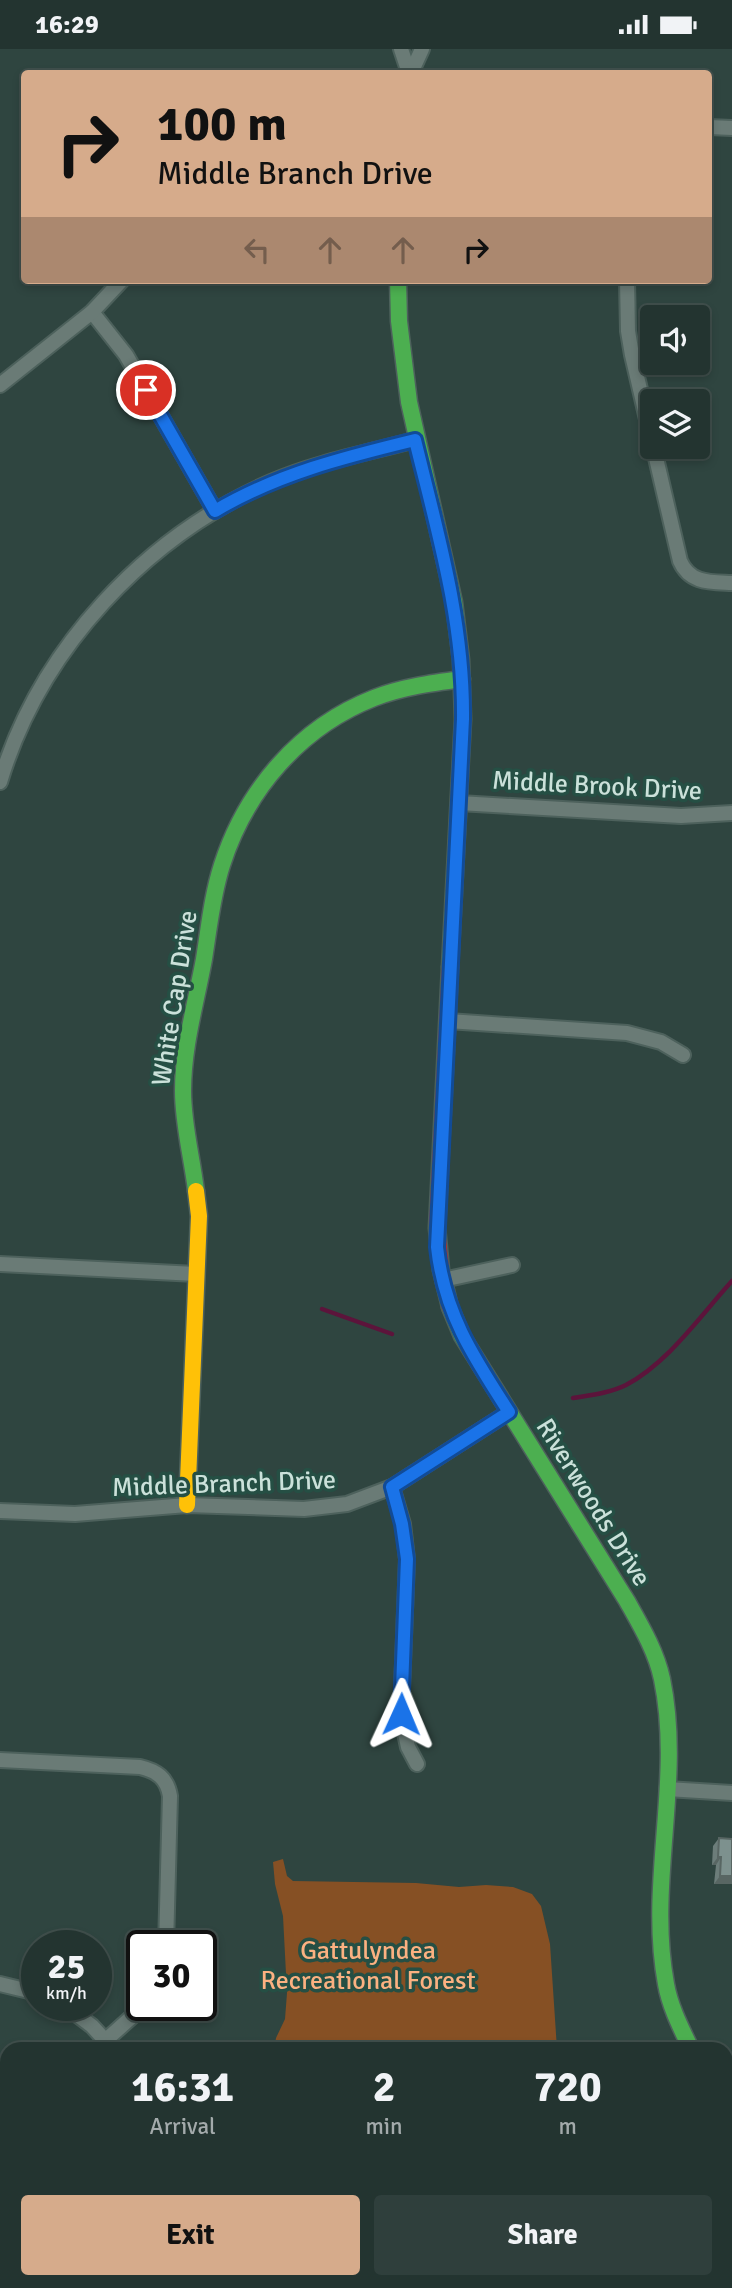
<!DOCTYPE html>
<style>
:root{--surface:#233430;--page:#2f3f3c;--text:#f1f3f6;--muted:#a3aaab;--line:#404f4c;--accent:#d6ab8b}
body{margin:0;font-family:Signika,sans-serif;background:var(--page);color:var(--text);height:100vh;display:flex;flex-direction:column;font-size:26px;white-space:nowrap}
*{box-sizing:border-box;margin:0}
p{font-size:23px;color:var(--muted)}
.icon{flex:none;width:38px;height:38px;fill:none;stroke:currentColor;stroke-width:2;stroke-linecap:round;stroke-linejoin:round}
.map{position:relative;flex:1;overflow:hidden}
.sheet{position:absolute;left:0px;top:1993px;width:733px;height:247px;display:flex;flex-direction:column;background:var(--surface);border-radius:21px 21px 0 0;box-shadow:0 4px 10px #0003,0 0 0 2px var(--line)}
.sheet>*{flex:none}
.top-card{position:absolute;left:21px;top:21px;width:691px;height:214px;border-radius:7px;box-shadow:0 4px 10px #0003,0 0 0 2px var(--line);background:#d6ab8b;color:#111;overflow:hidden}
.fabs{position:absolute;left:640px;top:256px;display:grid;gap:14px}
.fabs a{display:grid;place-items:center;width:70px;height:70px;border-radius:7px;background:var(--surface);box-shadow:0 4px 10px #0003,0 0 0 2px var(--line);font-size:35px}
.speed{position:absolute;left:21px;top:1881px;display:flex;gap:14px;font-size:35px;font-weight:700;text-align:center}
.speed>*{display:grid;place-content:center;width:91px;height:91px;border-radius:50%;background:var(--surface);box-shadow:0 4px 10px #0003,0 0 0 2px var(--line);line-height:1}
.speed small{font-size:18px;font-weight:400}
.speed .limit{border:4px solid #111;border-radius:10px;background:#fff;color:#111}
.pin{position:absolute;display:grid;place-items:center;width:60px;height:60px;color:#fff;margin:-30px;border:4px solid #fff;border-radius:50%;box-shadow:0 2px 7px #0007}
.me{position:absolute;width:77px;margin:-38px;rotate:1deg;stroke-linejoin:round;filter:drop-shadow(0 0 5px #0008)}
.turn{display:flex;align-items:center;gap:24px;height:147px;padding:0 21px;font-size:32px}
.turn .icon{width:91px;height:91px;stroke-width:2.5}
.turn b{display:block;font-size:49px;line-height:60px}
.lanes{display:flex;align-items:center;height:66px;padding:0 21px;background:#0003;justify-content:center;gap:35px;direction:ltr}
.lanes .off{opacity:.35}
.eta{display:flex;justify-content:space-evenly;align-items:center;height:119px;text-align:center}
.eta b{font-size:42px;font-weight:700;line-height:49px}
.cta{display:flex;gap:14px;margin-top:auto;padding:14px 21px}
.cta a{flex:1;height:80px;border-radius:7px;background:var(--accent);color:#111;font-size:28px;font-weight:700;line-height:80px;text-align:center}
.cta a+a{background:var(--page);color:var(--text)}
.status{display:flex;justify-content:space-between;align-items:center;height:49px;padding:0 35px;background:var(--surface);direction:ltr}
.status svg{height:19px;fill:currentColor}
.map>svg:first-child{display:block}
.green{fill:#865024}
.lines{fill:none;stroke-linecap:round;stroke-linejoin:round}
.stream{stroke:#5c143b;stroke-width:4.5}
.street-casing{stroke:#4d615c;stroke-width:18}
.fast-casing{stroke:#4d615c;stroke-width:19}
.slow-casing{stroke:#4d615c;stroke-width:19}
.jam-casing{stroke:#4d615c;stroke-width:19}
.street{stroke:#6a7b76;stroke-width:14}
.fast{stroke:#4caf50;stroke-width:16}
.slow{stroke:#ffc107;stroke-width:16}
.jam{stroke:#c62828;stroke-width:16}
.wall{fill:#6c7d7a}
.shaded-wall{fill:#586663}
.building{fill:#7d918e;stroke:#586663;stroke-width:2}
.route-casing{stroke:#114b97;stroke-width:18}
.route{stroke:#1a73e8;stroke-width:12}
.labels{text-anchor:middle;stroke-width:7;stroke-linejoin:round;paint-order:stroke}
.street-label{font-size:26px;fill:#cbe1da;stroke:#254f44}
.park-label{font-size:26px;fill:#fbb181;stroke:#254f44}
</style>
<div class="status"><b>16:29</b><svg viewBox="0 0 49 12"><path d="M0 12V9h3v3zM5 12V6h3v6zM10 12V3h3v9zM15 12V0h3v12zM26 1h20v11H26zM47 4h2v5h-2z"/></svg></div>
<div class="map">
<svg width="732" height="2239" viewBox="0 0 732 2239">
<rect width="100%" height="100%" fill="#2f4540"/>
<g class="green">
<path d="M283,1810L287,1827L293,1832L416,1834L459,1838L486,1836L513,1838L532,1845L541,1857L550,1895L557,2000H274L276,1989L285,1970L287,1944L283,1867L275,1835L273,1813Z"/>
<path d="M257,2233H564L563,2239H257Z"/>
</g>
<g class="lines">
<g class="stream">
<path d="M322,1260L392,1285"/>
<path d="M573,1349C591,1346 610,1344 626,1336C669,1313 700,1267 732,1232"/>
</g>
<g class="street-casing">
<g id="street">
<path d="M401,0L409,24"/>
<path d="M411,24L422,0"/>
<path d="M709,78L732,79"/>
<path d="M627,231L628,282L632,306L680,512C690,535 711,533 732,534"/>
<path d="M92,263L126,306L215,462"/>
<path d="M0,336L92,263L122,231"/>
<path d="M0,733C40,600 145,488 271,433C317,413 367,404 415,391"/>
<path d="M459,754L681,767L732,764"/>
<path d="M448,972L627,984L661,993L683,1006"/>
<path d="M0,1215L196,1225"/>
<path d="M443,1231L512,1216"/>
<path d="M392,1438L403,1475L407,1510L401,1666L408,1698L417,1715"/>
<path d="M0,1462L75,1465L187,1456L304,1460L347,1455L392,1438L509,1363"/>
<path d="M0,1711L140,1718C157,1722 167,1729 170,1747L166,1897"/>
<path d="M667,1740L732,1744"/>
<path d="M0,1935L37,1944"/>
<path d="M64,1956L92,1977L113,2000"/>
<path d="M106,1991L145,1956"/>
<path d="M726,2039L732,2035"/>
<path d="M726,2051L732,2058"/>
<path d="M726,2191L732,2187"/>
<path d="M148,2239V2233"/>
</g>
</g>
<g class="fast-casing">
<g id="fast">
<path d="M398,231L399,272L409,353L454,553L461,611L463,670L450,918"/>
<path d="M196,1142C192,1108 183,1076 183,1042C183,997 196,954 204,910C209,879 212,847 222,816C246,741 300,678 374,649C402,638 432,634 462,630"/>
<path d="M450,1258L462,1287L627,1552C641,1577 656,1602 662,1630C683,1731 647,1834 666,1935C670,1958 681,1979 691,2000"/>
</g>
</g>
<g class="slow-casing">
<path id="slow" d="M187,1456L199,1167L196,1142"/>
</g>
<g class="jam-casing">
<path id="jam" d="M450,918L437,1179L441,1221L450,1258"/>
</g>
<use href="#street" class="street"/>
<use href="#fast" class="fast"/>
<use href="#slow" class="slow"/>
<use href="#jam" class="jam"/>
</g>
<path class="wall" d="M719,1789L732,1790V1835H714L716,1816H712L713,1797Z"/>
<g class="shaded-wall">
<path d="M718,1808H721L716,1816H712Z"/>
<path d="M720,1827H732V1835H714Z"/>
</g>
<path class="building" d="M719,1789L732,1790V1827H720L721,1808H718Z"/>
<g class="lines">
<g class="route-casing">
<path id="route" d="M146,341L215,462C277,425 345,408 415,391C438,485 464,573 463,670L437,1198C444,1264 474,1309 509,1363L392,1438L402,1475L407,1510L401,1665"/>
</g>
<use href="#route" class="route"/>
</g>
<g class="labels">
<g class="street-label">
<text transform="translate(597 736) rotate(3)" y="9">Middle Brook Drive</text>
<text transform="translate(174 949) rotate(-81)" y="9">White Cap Drive</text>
<text transform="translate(224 1434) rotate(-2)" y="9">Middle Branch Drive</text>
<text transform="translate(594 1453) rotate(58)" y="9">Riverwoods Drive</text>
</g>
<g class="park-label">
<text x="368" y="1910">Gattulyndea<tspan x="368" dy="30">Recreational Forest</tspan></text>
</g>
</g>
</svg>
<div class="fabs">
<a><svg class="icon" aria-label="sound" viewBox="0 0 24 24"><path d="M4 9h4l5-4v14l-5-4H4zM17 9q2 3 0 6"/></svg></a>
<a><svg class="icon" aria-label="layers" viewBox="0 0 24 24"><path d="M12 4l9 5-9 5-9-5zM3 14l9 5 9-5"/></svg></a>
</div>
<div class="speed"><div>25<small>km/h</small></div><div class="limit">30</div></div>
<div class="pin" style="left:146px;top:341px;background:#d93025"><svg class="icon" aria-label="arrive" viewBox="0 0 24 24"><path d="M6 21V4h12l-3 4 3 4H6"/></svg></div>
<svg class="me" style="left:401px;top:1665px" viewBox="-20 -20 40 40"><path d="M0-17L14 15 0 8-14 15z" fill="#1a73e8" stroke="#fff" stroke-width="4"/></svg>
<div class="top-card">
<div class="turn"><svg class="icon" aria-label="right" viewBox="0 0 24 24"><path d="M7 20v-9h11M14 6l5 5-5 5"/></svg><div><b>100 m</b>Middle Branch Drive</div></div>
<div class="lanes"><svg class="icon off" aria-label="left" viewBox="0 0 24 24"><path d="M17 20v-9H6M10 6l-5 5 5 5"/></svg><svg class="icon off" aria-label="ahead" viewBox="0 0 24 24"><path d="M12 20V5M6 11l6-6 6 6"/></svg><svg class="icon off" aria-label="ahead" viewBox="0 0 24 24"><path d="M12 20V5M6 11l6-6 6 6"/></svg><svg class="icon" aria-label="right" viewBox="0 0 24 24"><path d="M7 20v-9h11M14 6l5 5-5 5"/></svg></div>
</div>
<section class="sheet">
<div class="eta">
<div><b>16:31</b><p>Arrival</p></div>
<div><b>2</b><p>min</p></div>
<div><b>720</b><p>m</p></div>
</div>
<div class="cta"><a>Exit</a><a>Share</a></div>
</section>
</div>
